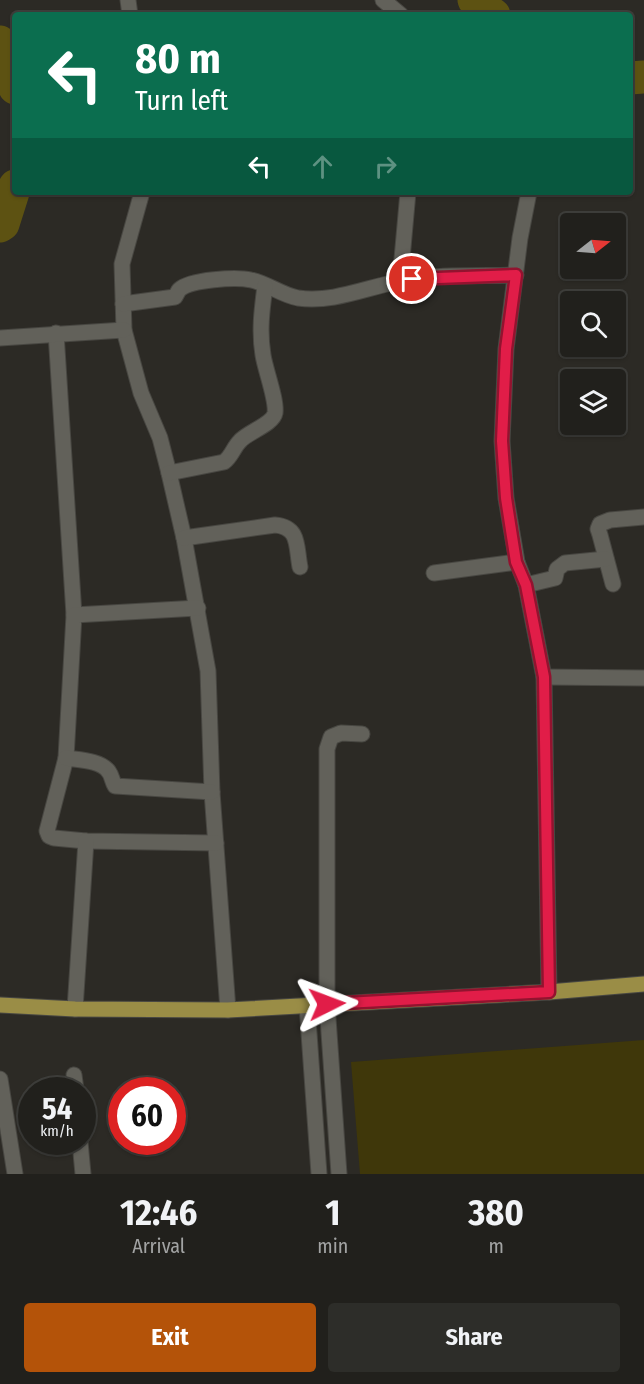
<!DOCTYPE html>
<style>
:root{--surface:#21201c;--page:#2d2d29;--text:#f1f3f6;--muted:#a2a3a3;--line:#3e3e3b;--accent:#b45309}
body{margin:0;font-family:"Fira Sans Condensed",sans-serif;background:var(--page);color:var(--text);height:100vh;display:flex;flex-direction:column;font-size:22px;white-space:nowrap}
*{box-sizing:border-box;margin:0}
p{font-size:20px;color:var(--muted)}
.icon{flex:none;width:33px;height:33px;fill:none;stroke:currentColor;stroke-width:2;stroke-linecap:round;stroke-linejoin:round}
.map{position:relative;height:1174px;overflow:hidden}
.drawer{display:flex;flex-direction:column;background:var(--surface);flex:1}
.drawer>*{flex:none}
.hud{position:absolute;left:12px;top:12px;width:621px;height:183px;border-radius:6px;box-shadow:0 2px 4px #0004,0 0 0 2px var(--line);background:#0b6e4f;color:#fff;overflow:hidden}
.needle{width:39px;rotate:73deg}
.buttons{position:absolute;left:560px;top:213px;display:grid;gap:12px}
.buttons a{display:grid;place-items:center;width:66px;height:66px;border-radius:6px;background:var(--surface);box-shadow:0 2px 4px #0004,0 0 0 2px var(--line);font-size:30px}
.speed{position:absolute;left:18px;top:1077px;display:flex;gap:12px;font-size:30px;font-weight:700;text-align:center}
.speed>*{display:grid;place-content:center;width:78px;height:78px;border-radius:50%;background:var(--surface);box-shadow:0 2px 4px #0004,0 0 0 2px var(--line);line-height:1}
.speed small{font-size:15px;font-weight:400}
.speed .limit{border:9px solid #d22;background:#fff;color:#111}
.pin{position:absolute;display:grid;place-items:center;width:51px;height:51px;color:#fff;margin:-26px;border:3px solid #fff;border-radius:50%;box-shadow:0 2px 6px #0007}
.me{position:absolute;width:66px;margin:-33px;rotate:87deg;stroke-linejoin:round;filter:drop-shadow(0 0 4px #0008)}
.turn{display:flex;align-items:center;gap:21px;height:126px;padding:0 24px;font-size:27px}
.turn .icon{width:78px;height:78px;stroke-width:2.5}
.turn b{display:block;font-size:42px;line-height:51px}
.lanes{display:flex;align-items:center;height:57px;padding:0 24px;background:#0003;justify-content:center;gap:30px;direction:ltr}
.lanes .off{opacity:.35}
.eta{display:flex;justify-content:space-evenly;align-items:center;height:102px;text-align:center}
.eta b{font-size:36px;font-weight:700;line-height:42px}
.button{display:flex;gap:12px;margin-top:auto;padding:12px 24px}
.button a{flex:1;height:69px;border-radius:6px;background:var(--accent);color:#fff;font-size:24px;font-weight:700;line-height:69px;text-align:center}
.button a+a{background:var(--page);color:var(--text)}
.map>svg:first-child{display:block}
.green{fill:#3f370a}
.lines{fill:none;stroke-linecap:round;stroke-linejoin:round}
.river{stroke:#5d5212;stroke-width:33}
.minor-casing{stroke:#484742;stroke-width:17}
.major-casing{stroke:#484742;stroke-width:17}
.minor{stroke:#62615a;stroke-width:15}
.major{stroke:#9a8d46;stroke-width:15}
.route-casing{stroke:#92132f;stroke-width:15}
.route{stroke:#e11d48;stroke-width:10}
</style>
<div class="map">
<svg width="644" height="1174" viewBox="0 0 644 1174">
<rect width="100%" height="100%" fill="#2c2a25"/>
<path class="green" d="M644,1040V1174H360L351,1062Z"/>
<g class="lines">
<g class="river">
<path d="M474,0L494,15"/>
<path d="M0,42L15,88"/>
<path d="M630,78L644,77"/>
<path d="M0,226L3,224L15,186"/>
</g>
<g class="minor-casing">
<g id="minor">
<path d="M128,0L130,15"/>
<path d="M383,0L401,15"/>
<path d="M142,192L122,264L124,330L141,393L160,438L169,473L184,538L208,671L212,792L228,1010"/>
<path d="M529,192L520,238L506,349L502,441L506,498L517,562L526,585L544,677L549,992"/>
<path d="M400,281L408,192"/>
<path d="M123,304L175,297C176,296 178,291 179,290C190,279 237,277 251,280C267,283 281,295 298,298C334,303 367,287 401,281C439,274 478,276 516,275"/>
<path d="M56,333L74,615"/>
<path d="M0,338L124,330"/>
<path d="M169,473L224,462C232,456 233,448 240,441C248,432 273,424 275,413C277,400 265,369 263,355C259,331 262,309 265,286"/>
<path d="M184,538L275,525C300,527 296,547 300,567"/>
<path d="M434,573L517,562"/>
<path d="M613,584L600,535L598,529L600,524L610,520L644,517"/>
<path d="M526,585L555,578L557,569L565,563L606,559"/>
<path d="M198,608L74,615L66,758L47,831L49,836L54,838L86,841L216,843"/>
<path d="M544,677L644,678"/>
<path d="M66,758C78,760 101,760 109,772C112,776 112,781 115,786L212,792"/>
<path d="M307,1005L319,1174"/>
<path d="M75,1009L86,841"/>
<path d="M74,1075L76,1090"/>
<path d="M0,1079L15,1174"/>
<path d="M80,1142L83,1174"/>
<path d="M339,1174L327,1004V749L331,737L341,733L362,734"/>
</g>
</g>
<g class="major-casing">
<path id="major" d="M0,1005L75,1009L228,1010L549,992L644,984"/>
</g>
<use href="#minor" class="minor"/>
<use href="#major" class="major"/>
</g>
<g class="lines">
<g class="route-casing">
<path id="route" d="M327,1004L549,992L544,677L526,585L516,562L506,498L502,441L506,349L516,275L412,279"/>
</g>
<use href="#route" class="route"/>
</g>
</svg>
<div class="buttons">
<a><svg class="needle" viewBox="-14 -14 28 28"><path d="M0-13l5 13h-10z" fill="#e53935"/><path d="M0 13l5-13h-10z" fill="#a2a3a3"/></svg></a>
<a><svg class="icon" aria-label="search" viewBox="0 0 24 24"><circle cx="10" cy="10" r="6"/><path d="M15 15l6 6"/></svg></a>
<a><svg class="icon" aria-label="layers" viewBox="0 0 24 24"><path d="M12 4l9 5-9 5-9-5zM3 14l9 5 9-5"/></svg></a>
</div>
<div class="speed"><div>54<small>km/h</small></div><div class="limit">60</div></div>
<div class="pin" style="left:412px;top:279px;background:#d93025"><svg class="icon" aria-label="arrive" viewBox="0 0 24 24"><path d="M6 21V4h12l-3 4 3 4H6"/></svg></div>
<svg class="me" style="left:327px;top:1004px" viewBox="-20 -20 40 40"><path d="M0-17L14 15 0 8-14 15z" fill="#e11d48" stroke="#fff" stroke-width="4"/></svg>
<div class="hud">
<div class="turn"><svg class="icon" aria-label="left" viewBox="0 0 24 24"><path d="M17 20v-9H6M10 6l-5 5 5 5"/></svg><div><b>80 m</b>Turn left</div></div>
<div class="lanes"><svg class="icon" aria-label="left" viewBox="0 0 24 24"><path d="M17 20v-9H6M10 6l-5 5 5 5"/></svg><svg class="icon off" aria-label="ahead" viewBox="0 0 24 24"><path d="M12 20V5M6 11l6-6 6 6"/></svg><svg class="icon off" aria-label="right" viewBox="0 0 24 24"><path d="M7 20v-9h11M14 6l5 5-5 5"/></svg></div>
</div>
</div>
<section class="drawer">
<div class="eta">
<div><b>12:46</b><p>Arrival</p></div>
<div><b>1</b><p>min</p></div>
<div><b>380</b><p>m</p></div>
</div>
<div class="button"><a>Exit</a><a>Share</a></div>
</section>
